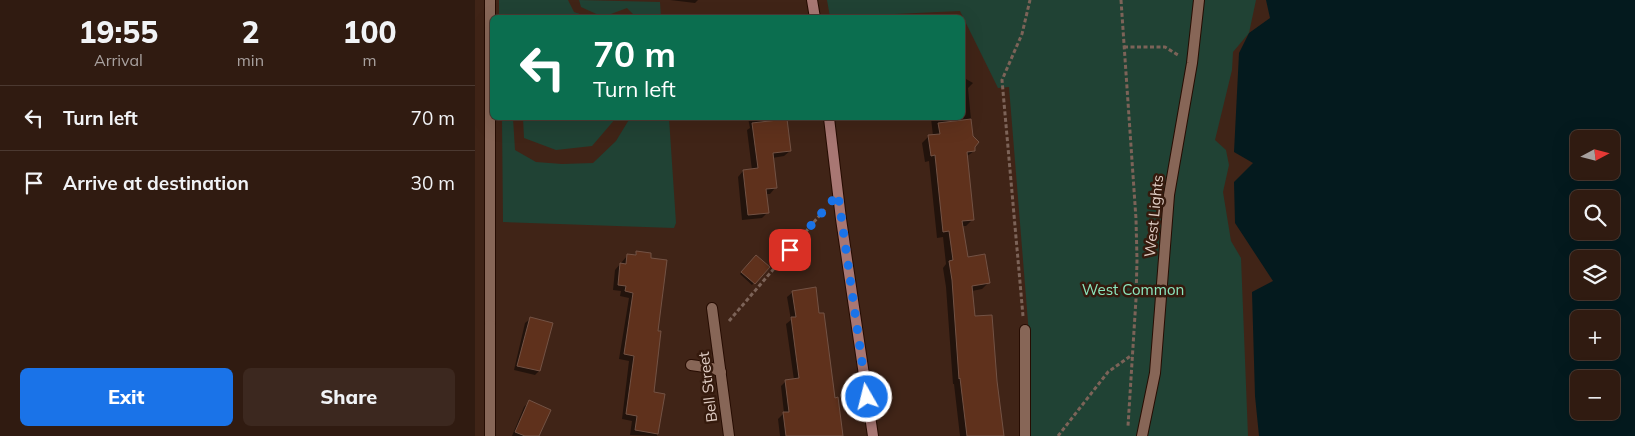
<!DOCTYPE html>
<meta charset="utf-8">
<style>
:root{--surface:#301b11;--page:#3c281f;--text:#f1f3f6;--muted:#a8a19f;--line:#4b3931;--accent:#1a73e8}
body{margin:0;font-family:Mulish,sans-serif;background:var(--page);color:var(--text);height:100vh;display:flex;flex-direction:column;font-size:19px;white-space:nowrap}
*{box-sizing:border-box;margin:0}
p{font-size:16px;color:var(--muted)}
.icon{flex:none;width:28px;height:28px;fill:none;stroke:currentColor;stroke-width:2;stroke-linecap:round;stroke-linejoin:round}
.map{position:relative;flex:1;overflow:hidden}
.side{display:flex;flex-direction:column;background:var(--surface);width:475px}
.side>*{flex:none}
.banner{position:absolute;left:15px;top:15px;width:475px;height:105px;border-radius:8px;box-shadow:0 5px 20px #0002,0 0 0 1px var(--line);background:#0b6e4f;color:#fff;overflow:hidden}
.needle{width:32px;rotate:83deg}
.controls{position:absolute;left:1095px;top:130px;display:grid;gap:10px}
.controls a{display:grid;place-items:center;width:50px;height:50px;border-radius:8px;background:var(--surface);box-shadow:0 5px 20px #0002,0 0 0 1px var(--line);font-size:25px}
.pin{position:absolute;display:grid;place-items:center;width:42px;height:42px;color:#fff;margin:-21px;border-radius:10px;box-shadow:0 2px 8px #0006}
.me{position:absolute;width:55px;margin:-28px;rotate:352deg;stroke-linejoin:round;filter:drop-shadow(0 0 4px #0008)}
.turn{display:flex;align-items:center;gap:18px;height:105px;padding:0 20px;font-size:22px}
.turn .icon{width:65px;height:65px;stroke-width:2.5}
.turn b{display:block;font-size:35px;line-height:42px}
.eta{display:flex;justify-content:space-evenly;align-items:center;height:85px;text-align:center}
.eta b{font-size:30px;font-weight:800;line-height:35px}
.button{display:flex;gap:10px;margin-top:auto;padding:10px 20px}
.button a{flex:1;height:58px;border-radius:8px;background:var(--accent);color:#fff;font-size:20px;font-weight:800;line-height:58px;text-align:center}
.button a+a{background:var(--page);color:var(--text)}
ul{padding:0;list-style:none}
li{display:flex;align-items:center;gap:15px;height:65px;padding:0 20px;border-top:1px solid var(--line)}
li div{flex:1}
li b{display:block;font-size:19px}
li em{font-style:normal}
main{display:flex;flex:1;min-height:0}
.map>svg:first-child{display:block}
.green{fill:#204234}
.water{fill:#041a1e;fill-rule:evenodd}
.shadow{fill:#0007}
.building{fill:#5f311c;stroke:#735244}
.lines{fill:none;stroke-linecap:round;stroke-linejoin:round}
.service-casing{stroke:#260c02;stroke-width:12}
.minor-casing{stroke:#260c02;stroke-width:12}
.secondary-casing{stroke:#260c02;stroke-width:12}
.path{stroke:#7c6358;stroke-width:3;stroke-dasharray:4 2.5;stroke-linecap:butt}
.service{stroke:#876657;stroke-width:10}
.minor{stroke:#876657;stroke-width:10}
.secondary{stroke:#a87773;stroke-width:10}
.route{stroke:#1a73e8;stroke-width:9;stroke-dasharray:0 16.2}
.labels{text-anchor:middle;stroke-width:5;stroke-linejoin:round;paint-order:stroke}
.street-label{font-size:15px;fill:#e0cdc4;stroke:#351a0d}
.park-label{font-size:15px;fill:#8ce7bf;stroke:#351a0d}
</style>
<main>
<section class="side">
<div class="eta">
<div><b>19:55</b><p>Arrival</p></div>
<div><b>2</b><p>min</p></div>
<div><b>100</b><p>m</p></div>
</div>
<ul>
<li><svg class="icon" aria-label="left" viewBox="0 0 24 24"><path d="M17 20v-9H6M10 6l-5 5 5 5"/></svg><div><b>Turn left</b></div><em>70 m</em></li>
<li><svg class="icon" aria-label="arrive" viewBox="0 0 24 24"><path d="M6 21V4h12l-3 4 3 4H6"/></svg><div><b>Arrive at destination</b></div><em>30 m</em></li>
</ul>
<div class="button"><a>Exit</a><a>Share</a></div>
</section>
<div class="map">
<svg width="1160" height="436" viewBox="0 0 1160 436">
<rect width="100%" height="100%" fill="#402417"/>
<g class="green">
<path d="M24,0H93L99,12L114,17H24Z"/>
<path d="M104,0L185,2L186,17H161L152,8L128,17L106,7Z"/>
<path d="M352,0H781L774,33L758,52L757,70L740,140L751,150L754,165L748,192L756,241L766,258L773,436H556V359L534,87L523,88L485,11L355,17Z"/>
<path d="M27,118H38L40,150L61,162L87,164L118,163L141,141L155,118H194L201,223L199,228L28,222Z"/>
<path d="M48,118H141L117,146L81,150L49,138Z"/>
</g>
<path class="water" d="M791,0H1160V436H784L780,396L777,292L798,281L760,223L759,182L778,163L759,152L764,53L774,33L795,18ZM1104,139H1136V171H1104ZM1104,199H1136V231H1104ZM1104,259H1136V291H1104ZM1104,319H1136V351H1104ZM1104,379H1136V411H1104Z"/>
<g class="shadow">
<path d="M195,0H223L220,3Z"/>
<path d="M488,74H491V79L498,83L493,88L499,151L491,157L498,219L491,226H487L492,259L514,282L507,289L497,291L499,317L521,381L528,436H485L479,384H478L471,287L468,268L471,264L468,237L462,238L454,161L450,162L447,143L454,136H458L456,118H488Z"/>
<path d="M273,118H305L315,151L309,156L297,158L300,188L295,194H291L293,212L287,218L267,220L263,177L268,171L277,170L272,130L275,128Z"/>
<path d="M162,252L182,332L178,393L188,395L182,436L155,435L157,421L147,419L154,361L144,359L154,298L145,296L146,291L138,290L140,270L152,256H158Z"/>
<path d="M281,256L293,267L277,285L265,274Z"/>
<path d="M318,292L359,399L366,436H305L303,419L309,413L306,386L311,381L319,380L311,324L316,320L312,297Z"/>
<path d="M55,319L64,371L60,375L39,370L50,323Z"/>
<path d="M54,402L63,436H37L49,407Z"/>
</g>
<g class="building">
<path d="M312,119L316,151L298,153L302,188L291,189L294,213L273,215L268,170L283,168L277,123Z"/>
<path d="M496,119L498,136L504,142L500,147V151L492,152L499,220L487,221L493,257L510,254L515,283L497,286L500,316L517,315L522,381L529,436H492L485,378L484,379L477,280L474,261L478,260L474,231L468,232L460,155L456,156L453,135L465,134L463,123Z"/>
<path d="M161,251L176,253V258L192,260L183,331H186L179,392L190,394L183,434L160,430L162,416L151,414L159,356L149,354L158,293L150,291L151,286L143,285L145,263L151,264L152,254L161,255Z"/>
<path d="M281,255L295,267L280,284L266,272Z"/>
<path d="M341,287L344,313H349L360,398L363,397L368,436H311L308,412H314L310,380L324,378L316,317H321L317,291Z"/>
<path d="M55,317L78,323L65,371L42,366Z"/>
<path d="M54,400L76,410L64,436H50L40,432Z"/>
</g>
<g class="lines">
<g class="service-casing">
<path id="service" d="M15,0V325"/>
</g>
<g class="minor-casing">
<g id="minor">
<path d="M237,308L254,436"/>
<path d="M550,330V436"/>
<path d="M216,365L237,368L246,372"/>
<path d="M15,436V325"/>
<path d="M667,436L680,373L694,195L717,63L724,0"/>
</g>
</g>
<g class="secondary-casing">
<g id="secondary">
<path d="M337,0L340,18"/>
<path d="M354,118L366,219L398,436"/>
</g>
</g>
<g class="path">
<path d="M646,0L661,219L662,260L661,299L653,426"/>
<path d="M649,47H690L703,55"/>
<path d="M548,316L527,80L547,34L555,0"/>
<path d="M254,321L351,208"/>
<path d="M583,436L633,372L657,355"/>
</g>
<use href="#service" class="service"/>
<use href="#minor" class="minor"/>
<use href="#secondary" class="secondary"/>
</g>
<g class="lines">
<path class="route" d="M315,250L363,194L392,397"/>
</g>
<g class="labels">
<g class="street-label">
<text transform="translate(679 216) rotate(-84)" y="5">West Lights</text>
<text transform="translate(233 387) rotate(-97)" y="5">Bell Street</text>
</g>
<g class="park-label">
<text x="658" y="295">West Common</text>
</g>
</g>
</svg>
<div class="controls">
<a><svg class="needle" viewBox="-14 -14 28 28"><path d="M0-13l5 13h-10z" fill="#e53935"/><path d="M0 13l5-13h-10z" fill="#a8a19f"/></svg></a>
<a><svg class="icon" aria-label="search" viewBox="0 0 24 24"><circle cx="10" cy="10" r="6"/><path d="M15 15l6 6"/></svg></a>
<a><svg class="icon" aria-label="layers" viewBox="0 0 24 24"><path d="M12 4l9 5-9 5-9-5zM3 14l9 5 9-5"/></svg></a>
<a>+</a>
<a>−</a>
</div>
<div class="pin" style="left:315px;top:250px;background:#d93025"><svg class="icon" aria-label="arrive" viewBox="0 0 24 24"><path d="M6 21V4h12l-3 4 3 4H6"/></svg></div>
<svg class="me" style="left:392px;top:397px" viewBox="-20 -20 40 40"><circle r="17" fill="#1a73e8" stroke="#fff" stroke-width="3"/><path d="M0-11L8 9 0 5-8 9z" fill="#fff"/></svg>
<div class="banner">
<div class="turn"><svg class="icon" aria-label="left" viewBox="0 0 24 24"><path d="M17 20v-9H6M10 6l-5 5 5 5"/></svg><div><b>70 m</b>Turn left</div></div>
</div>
</div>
</main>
